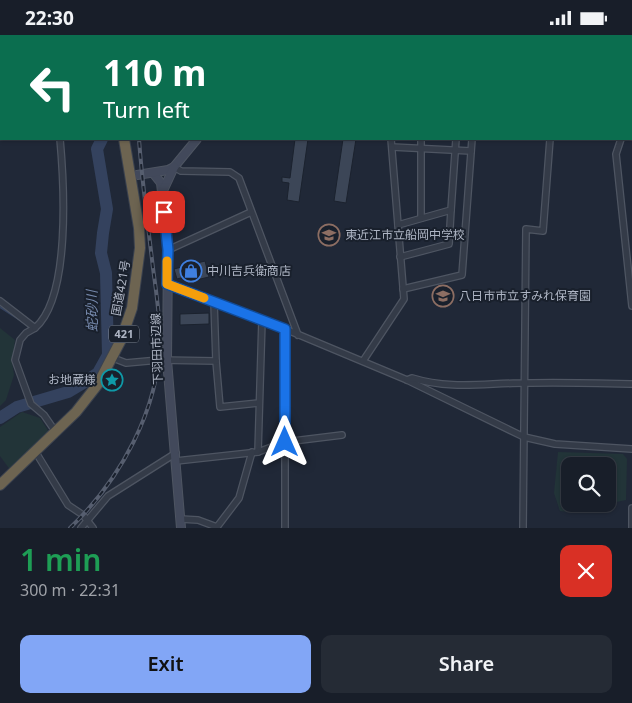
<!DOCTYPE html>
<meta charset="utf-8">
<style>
:root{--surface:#181e29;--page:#252b35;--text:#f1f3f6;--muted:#9fa2a8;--line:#363c46;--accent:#82a6f6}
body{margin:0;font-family:"Noto Sans","Noto Sans JP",sans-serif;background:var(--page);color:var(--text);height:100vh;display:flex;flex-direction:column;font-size:19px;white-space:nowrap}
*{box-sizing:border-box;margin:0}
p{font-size:16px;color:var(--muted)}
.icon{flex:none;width:28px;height:28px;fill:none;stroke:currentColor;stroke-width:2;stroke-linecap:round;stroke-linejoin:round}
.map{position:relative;height:493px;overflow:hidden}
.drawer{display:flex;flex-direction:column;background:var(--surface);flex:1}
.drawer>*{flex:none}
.guide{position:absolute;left:0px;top:0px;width:632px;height:105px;box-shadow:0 1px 4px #0004,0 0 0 1px var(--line);background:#0b6e4f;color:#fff;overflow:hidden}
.controls{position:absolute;left:561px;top:422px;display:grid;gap:10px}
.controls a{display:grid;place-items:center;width:55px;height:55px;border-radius:10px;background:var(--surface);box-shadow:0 1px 4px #0004,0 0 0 1px var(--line);font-size:25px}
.pin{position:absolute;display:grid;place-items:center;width:42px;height:42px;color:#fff;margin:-21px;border-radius:10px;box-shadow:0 2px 8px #0006}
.me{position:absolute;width:55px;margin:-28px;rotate:0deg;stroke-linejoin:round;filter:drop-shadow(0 0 4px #0008)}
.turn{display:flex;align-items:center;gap:18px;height:105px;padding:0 20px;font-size:22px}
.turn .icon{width:65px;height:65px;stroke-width:2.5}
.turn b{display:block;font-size:35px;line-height:42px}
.round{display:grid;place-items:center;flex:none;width:52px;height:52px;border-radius:10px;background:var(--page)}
.summary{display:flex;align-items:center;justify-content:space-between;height:85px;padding:0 20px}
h1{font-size:30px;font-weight:600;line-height:38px;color:#1e9e55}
.cta{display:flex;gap:10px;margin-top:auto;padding:10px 20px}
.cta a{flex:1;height:58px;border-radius:10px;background:var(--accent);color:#111;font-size:20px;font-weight:600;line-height:58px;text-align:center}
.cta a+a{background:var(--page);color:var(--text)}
.status{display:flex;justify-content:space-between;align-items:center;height:35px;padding:0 25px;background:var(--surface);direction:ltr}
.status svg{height:14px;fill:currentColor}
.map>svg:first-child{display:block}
.green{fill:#223438;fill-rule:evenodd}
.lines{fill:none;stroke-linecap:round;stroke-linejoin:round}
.stream{stroke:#34425e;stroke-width:2}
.river{stroke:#34425e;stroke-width:12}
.building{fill:#3c4657;stroke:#1b222e}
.street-casing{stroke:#4e5562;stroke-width:8}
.secondary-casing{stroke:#4e5562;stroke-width:10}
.highway-casing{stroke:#3b424f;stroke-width:12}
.street{stroke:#343b48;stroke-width:5.5}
.secondary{stroke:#42495b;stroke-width:8}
.highway{stroke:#6d6451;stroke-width:10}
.rail-casing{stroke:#565e6f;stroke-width:4}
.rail{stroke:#19202c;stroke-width:2;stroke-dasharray:5.5;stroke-linecap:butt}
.route-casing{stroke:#114b97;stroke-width:12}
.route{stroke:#1a73e8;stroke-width:9}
.slow{stroke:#f59e0b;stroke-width:9}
.labels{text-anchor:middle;stroke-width:4;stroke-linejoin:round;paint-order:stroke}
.shield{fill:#19202c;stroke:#818896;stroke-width:1}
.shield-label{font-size:11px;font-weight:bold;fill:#aeb5c4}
.poi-label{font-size:12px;fill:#aeb5c4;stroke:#19202c;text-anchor:start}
.street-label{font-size:12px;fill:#aeb5c4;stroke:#19202c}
.water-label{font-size:14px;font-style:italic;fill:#7689ac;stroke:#19202c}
</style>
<div class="status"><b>22:30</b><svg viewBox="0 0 49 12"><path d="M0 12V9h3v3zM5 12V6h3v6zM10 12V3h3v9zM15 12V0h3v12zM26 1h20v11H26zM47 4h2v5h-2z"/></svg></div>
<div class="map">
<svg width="632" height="493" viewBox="0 0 632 493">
<rect width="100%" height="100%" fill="#202837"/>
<g class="green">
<path d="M0,293L15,305L12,327L14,340L6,365L0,371Z"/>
<path d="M22,377L40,383L49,397L11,436L0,421V392Z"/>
<path d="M558,417L623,419L627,424L626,465L569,477L560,476L554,458ZM608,431V469H570V431Z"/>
</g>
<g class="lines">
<path class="stream" d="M0,272L23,287"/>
<g class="river">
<path d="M155,1L156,0"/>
<path d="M0,383L17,372L68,357L83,348L98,338L108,320L106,238L101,218L103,198L107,174L97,114L102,104"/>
</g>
</g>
<g class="building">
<path d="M295,104H308L299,167L287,165L289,148L282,147V142L290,143Z"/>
<path d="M343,104H356L346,168L334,166Z"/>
<path d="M205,226L209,242L196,245L195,239L177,244L174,234Z"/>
<path d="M209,278V289L180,290V279Z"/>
</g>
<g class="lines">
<g class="street-casing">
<g id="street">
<path d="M381,0V1"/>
<path d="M406,0L408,1"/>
<path d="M71,1L72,0"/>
<path d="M516,1L517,0"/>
<path d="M600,1V0"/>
<path d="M631,17L632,18"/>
<path d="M631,74L632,71"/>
<path d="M0,100H1"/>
<path d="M621,104L616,119L632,271"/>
<path d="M392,112L471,116"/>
<path d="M174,132L181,136L230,137L239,143L298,300"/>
<path d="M421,183V104"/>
<path d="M398,190L451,175L456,104"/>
<path d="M168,215L251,177"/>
<path d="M400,222L449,209L451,175"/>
<path d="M167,249L285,294L407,345L524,402L555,409L632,414"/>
<path d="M403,254L462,240L472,104"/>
<path d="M0,266L35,293L26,298L20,305L15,325L31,369L44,380L55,396"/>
<path d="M214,267L216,326L220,372L259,368"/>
<path d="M35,293C71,262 64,148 60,104"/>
<path d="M113,323L126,328L159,325L216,326"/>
<path d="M363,326L404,264L391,104"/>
<path d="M407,345L412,343C451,355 485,348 525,348C561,347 596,348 632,349"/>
<path d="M35,416L68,470L83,480L93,493"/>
<path d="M258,417L262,285"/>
<path d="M176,426L258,417L285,407L342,400"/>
<path d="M180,484L198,485L217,492L239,463L252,417"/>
<path d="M81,493L108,461L176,418"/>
<path d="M285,493V294"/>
<path d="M523,493L526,194L543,196L550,104"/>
<path d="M632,493V473"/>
</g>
</g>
<g class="secondary-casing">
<g id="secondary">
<path d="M265,1V0"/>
<path d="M153,138L161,148L168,215L167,325L181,493"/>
<path d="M131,141L168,135L174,132L197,104"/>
<path d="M162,158L174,132"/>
</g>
</g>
<g class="highway-casing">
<g id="highway">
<path d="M104,0V1"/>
<path d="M0,450L76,377L98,349L121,305L132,273L140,213L139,193L124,104"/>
</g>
</g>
<use href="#street" class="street"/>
<use href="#secondary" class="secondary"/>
<use href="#highway" class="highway"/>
<g class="rail-casing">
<g id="rail">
<path d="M128,0V1"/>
<path d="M70,493C120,445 159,375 160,305C160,281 156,256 153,233C148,190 142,147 139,104"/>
</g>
</g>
<use href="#rail" class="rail"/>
</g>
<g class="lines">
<g class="route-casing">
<path id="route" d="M164,177L168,215L167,249L285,294V407"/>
</g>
<use href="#route" class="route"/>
<path class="slow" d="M167,226V249L204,263"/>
</g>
<defs>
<g id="school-ring" transform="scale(1.125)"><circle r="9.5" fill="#19202c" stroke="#8d6e63" stroke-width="1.5"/><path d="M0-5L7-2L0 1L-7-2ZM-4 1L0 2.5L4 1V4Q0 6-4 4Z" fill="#8d6e63"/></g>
<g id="shop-ring" transform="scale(1.125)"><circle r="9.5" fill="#19202c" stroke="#3f7fe0" stroke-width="1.5"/><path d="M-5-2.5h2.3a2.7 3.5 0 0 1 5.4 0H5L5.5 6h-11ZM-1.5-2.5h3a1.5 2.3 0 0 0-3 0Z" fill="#3f7fe0"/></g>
<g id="sight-ring" transform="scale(1.125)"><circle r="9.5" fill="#19202c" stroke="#0f9aa8" stroke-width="1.5"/><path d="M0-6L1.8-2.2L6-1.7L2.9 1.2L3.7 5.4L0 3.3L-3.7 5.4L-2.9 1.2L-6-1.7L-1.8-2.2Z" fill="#0f9aa8"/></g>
</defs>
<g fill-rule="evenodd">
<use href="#school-ring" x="329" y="200"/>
<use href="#shop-ring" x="191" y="236"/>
<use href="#school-ring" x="443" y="261"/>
<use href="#sight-ring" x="112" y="345"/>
</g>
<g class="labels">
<rect class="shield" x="109" y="290.5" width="30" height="17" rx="4"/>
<g class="shield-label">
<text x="124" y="303">421</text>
</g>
<g class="poi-label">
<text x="345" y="204">東近江市立船岡中学校</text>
<text x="207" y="240">中川吉兵衛商店</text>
<text x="459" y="265">八日市市立すみれ保育園</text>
<text x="96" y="349" text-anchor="end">お地蔵様</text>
</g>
<g class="street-label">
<text transform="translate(121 253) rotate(-80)" y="4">国道421号</text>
<text transform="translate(157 314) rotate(-92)" y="4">下羽田市辺線</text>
</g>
<g class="water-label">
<text transform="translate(92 276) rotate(-91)" y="5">蛇砂川</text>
</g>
</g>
</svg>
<div class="controls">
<a><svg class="icon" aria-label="search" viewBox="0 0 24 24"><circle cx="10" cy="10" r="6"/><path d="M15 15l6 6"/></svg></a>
</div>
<div class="pin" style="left:164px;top:177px;background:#d93025"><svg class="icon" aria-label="arrive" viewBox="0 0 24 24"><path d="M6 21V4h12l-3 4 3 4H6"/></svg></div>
<svg class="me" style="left:285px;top:407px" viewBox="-20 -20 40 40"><path d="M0-17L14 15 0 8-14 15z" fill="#1a73e8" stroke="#fff" stroke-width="4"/></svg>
<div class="guide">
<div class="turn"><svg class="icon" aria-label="left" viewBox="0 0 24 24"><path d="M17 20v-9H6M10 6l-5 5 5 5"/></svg><div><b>110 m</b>Turn left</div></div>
</div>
</div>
<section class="drawer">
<div class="summary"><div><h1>1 min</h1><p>300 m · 22:31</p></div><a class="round" style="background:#d93025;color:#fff"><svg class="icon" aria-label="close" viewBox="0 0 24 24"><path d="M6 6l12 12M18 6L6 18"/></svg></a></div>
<div class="cta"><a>Exit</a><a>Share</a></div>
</section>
